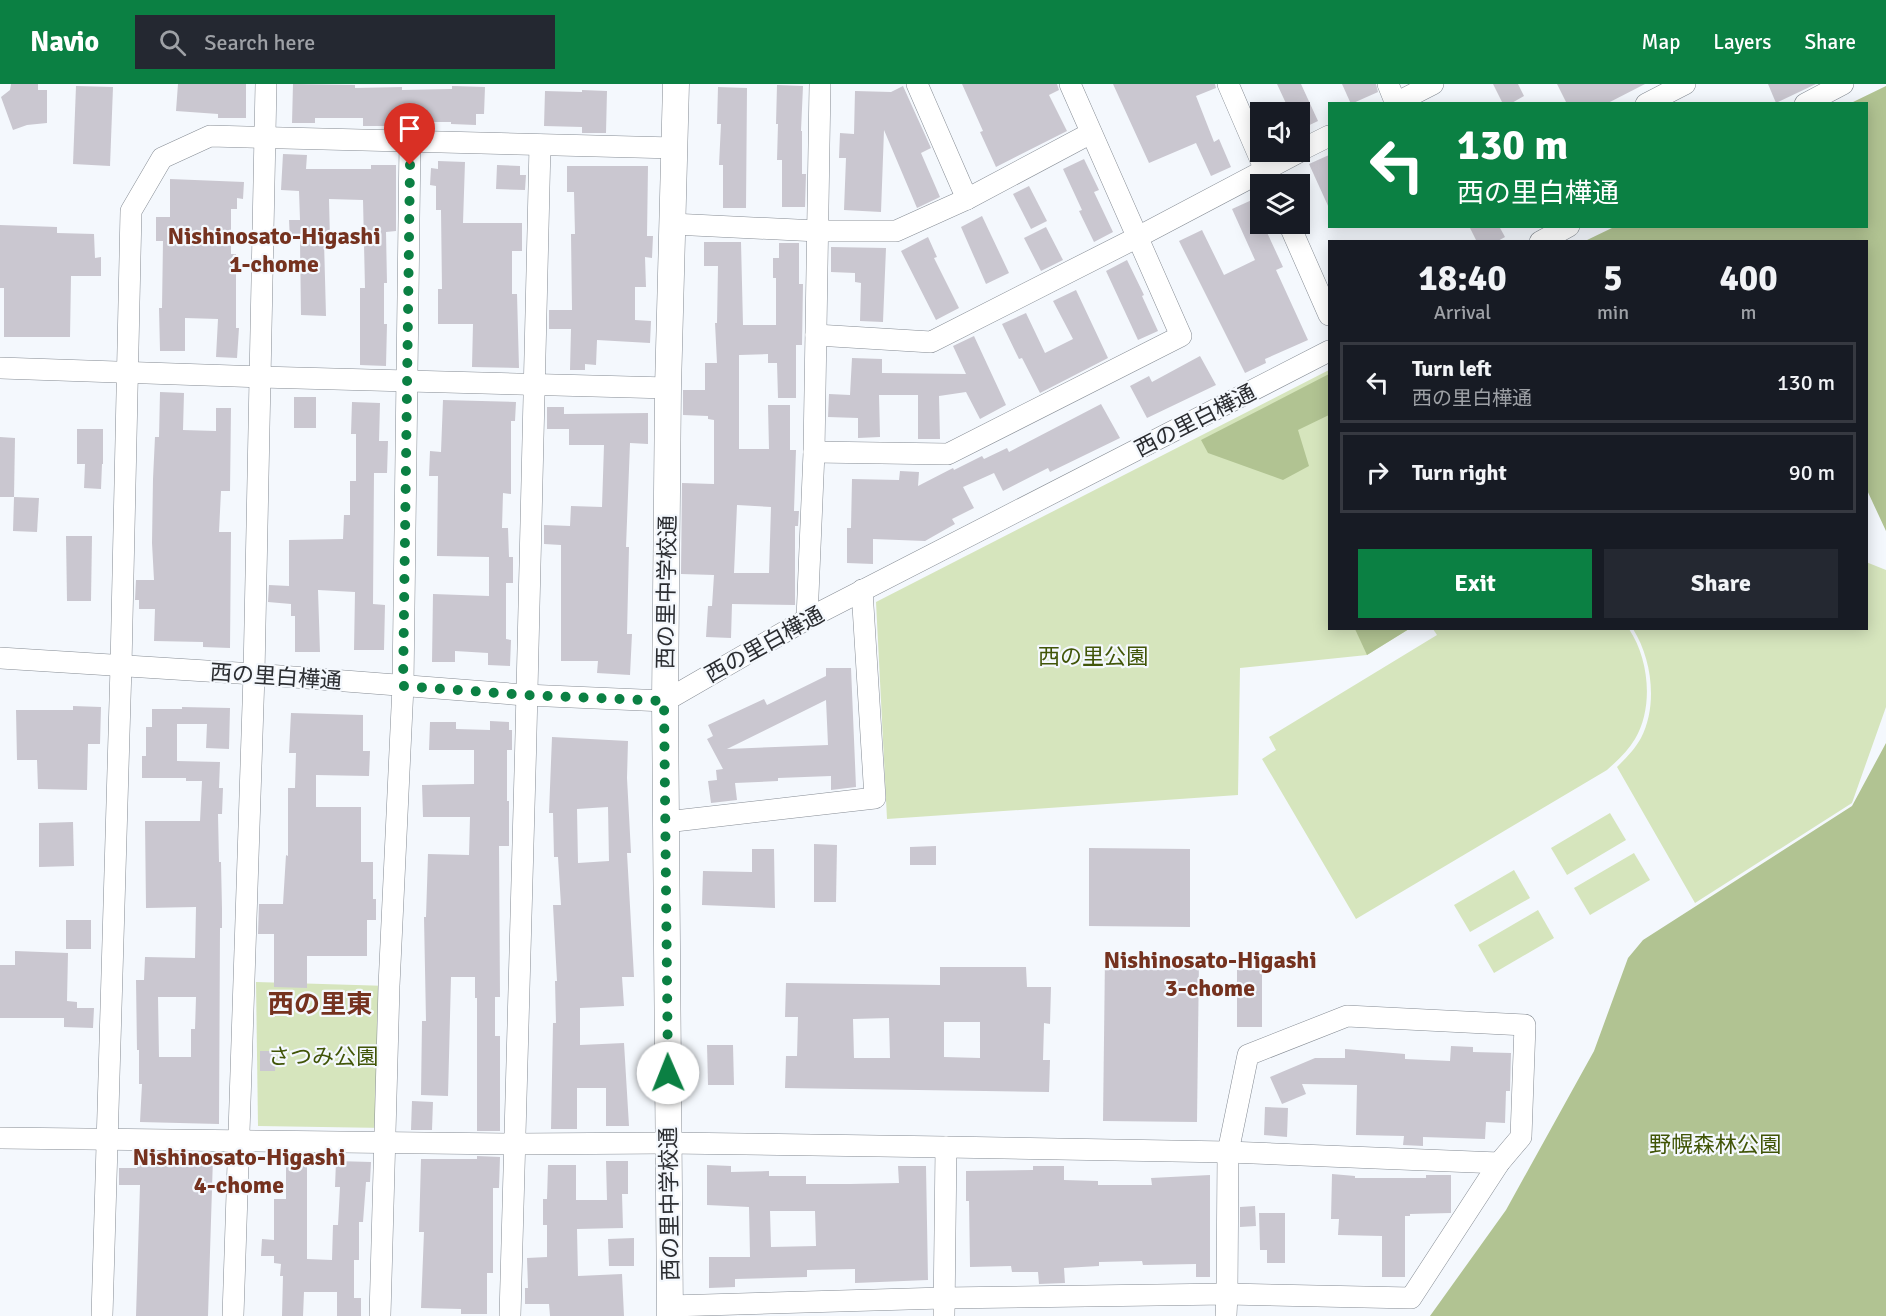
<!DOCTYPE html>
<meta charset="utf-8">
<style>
:root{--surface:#171b24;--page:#242831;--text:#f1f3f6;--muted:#9ea1a6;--line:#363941;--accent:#0b8043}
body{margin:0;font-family:Signika,"Noto Sans JP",sans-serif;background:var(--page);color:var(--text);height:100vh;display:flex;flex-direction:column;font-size:22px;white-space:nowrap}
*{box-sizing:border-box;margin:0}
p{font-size:20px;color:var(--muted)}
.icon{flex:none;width:33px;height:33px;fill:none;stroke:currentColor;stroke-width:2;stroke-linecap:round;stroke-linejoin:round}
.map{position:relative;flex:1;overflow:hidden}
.panel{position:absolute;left:1328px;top:156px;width:540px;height:390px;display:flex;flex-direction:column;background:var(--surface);border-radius:0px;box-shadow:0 3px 15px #0003}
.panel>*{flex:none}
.guide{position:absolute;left:1328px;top:18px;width:540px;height:126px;border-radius:0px;box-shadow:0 3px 15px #0003;background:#0b8043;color:#fff;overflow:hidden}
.fabs{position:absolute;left:1250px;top:18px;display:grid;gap:12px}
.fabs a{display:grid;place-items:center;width:60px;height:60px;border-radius:0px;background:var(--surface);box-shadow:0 3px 15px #0003;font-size:30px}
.pin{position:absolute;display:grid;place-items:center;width:51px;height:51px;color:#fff;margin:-62px -26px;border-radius:50% 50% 50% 0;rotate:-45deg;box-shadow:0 0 6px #0007}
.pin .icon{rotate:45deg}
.me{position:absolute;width:66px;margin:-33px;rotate:359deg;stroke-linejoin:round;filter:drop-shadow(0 0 4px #0008)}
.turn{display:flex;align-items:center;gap:21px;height:126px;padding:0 30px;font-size:27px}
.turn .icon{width:78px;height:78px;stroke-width:2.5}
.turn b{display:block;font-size:42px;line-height:51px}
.eta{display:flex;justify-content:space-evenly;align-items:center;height:102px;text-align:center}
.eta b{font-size:36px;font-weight:700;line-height:42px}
.primary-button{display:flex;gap:12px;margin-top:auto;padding:12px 30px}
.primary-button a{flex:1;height:69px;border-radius:0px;background:var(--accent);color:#fff;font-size:24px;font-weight:700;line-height:69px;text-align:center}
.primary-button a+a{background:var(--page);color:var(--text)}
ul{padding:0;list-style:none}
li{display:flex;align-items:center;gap:18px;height:81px;margin:0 12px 9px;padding:0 18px;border:3px solid var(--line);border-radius:0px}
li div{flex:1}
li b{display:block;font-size:22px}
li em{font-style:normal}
header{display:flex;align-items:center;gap:36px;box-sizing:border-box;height:84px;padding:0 30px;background:var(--accent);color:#fff}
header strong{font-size:28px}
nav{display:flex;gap:33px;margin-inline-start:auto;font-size:21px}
.search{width:420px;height:54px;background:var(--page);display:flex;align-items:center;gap:15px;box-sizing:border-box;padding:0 21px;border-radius:0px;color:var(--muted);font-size:22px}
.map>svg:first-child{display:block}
.green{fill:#d6e5bd}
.forest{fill:#b1c392}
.building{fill:#cac7d0;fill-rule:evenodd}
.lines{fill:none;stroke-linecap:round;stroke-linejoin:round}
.minor-casing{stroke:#868c94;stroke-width:22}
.tertiary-casing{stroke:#868c94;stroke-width:27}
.minor{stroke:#fff;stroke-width:21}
.tertiary{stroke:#fff;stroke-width:26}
.route{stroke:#0b8043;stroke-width:10;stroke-dasharray:0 18}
.labels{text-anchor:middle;stroke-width:4.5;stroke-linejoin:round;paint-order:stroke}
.street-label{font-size:22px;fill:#2b2d31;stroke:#f4f8fd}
.park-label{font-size:22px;fill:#415508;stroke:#f4f8fd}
.neighbourhood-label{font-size:24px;font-weight:bold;fill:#75321f;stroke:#f4f8fd}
.quarter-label{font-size:26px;font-weight:bold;fill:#75321f;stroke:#f4f8fd}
</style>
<header>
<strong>Navio</strong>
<div class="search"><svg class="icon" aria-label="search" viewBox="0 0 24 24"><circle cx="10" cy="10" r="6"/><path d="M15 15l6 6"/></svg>Search here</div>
<nav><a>Map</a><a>Layers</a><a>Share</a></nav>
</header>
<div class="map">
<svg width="1886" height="1232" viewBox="0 0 1886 1232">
<rect width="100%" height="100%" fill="#f4f8fd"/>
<g class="green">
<path d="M1329,286V544L1409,545L1367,571L1240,584L1238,711L887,735L876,518Z"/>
<path d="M1866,478L1886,486V623L1852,719L1695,819L1617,683C1626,674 1635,665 1641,654C1658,621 1652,575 1633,545L1866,544Z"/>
<path d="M1433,545H1629C1649,575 1654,623 1635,655C1628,667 1617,677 1607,686L1356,835L1262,675L1276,666L1269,653L1437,551Z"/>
<path d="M1610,729L1626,756L1567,791L1551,764Z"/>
<path d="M1634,769L1650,796L1590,831L1574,804Z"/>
<path d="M1514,786L1530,814L1470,848L1454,821Z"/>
<path d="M1538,826L1554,854L1494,889L1478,861Z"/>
<path d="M256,898L389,902L386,1044L258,1042Z"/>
</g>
<g class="forest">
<path d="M1886,2V447L1866,404V158L1585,157L1614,143L1866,142V20L1851,19Z"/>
<path d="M1329,290V331L1298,346L1309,382L1283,396L1208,369L1201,356Z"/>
<path d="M1355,545H1409L1367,571Z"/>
<path d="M1886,659V1232H1430L1506,1126L1594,967L1628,874L1643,856L1852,722Z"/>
</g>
<g class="building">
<path d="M11,0H38V6H47V39L27,41L13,46L1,13L10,6Z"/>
<path d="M178,0H246V34H218V30L176,27Z"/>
<path d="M293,0L355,1V4L402,3V6L452,5V2L485,3L484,30H476V41L451,40V38H393V42H363V34H315V39H292Z"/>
<path d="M962,0H1057L1059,6L1049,11L1067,47L996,83L980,48L983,47Z"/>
<path d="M1113,0H1215L1216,4L1196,12L1214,58L1219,55L1231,83L1211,92L1196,59L1149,79Z"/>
<path d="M1277,0H1301L1318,37L1299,46V28H1290Z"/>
<path d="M1342,0H1376L1378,8L1351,20Z"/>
<path d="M1493,0H1518L1524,12L1510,20H1503Z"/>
<path d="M1557,0H1645L1606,20H1567Z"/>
<path d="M1768,0H1816L1776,19Z"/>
<path d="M777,1L803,2L801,47H802V90H806L805,123H782V76H777L778,40H776Z"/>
<path d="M76,2L113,3L110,82L73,80Z"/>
<path d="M903,2L931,64L921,69L940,113L917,124L884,46L881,128L844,126L846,74H839L840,49L854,50L855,7L891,8Z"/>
<path d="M718,3L747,4L746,124H723V81H719L721,40H717Z"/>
<path d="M582,6L607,7L606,49H582V43L544,42L545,7L582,8Z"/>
<path d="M283,70L307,71L306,85H371V81H396V147L386,148L387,199H384V240H387L386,282L360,281V204H365L363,116L329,115L330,157H324L326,232L301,231L300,157H290L289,136H300L299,107L281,106Z"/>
<path d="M1329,71V124L1309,80Z"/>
<path d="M1084,75L1099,106L1094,108L1113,148L1094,158L1079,127L1082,126L1063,85Z"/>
<path d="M438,77L465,78L463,139H522V167H512V210H517L519,284L472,283L473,240H438V205H442L441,126H436V102L430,101L431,84L438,85Z"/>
<path d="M497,81L520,82V91H526L525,106L496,105Z"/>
<path d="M567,82H648L647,152H653L652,174L645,173L646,203H635V236L651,237L650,259L597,256L596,281L585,280V286H570L571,245H549V226H572L571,150H575L574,108H567Z"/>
<path d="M170,95L244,98L243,115L237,114V125H231V170H236V244H239L237,274L216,273L218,235L185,234V267H160L159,224H162L163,157H156V133H170Z"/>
<path d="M1029,102L1047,137L1031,145L1013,110Z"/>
<path d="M1254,115L1260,129V140H1265L1264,142L1283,183L1276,186L1308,256L1265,275L1266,279L1245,289L1179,157L1202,146L1224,191L1255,176L1232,125Z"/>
<path d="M982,132L1009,189L986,200L961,143Z"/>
<path d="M0,141L57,143V149L94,150L95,174L101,173V192H71L70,253H4V204H0Z"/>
<path d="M1469,142H1499L1505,153L1496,158H1477Z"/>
<path d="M1046,143L1063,176L1041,187L1024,154Z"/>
<path d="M928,153L937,173L934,174L959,224L936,236L901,167Z"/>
<path d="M704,158H741L743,241H776V194H773V174H779V159H799V200H803L802,261H796V314H778L777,279H768V270L739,271V365H769L768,321H790V366H796L794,427H799L798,442H795V521L732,520L731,554L706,553L708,522H712L714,491L681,490L682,399L714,400V336L708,335V332L683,331V306H705V279H717L715,239H717L718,182H704ZM737,421L771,423L769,489H734Z"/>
<path d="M831,163L886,164L883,238L860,237L861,199L855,198V189L831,188Z"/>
<path d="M1127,176L1144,211L1142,212L1158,247L1138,256L1106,187Z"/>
<path d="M1076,206L1108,274L1040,309L1022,274L1019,275L1002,240L1026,229L1045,269L1073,255L1053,217Z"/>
<path d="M974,252L1006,321L980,335L966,308L939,312L940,355H918V311H879L880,353L858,354V334L828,333L829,310L850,311L852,274L882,275V289L966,290L953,262Z"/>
<path d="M1200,272L1216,301L1147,334L1130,302L1149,292L1152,298Z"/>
<path d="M160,308L184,309L183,346L216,347V324H231L230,407H221L219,448H231L230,564L203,563V558L154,557L155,525H139V516H135L136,496H154L152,459L153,395L155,353H159Z"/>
<rect x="294" y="313" width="22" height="31"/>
<path d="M443,316L516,318L515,337H511V410L503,409L502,444H508L509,473H513V499H506V555L511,556L510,582L488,581V569L455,567V578H432L433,510L489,512V473L437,472L438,392H429L430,367L441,368Z"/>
<path d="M352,318L380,319L379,357H388L387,389H374L373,520L385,521L384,566H354L355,508L318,506L320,568H295V532H291V520L268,518L269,501L289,502V456L343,455L344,431H350V397H356V350H351Z"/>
<path d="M1101,320L1120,354L1050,388L1048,384L1003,407L994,389L963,403L974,424L952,435L955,440L925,457L873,455V480L847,479V444H851L852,395L899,396L900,387L919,388L918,402L953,384L954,386L982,372L984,375L1007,364L1009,368Z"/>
<path d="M547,323H564V330L648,329V360L630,359L626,463H629L627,550H632L630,591L597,589L598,577H561V461L544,460V441L570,442L571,422L602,423L604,361H569V345H547Z"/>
<path d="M77,345H103V380H102L101,405L84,404L85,380H77Z"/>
<path d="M0,353L15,354L14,413H0Z"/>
<path d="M14,413L39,414L37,448L13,447Z"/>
<path d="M66,452H92L91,517H67Z"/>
<path d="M826,584H851L856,703L831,706V692L778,694V697L735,699L737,716L711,719L708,697L717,696L716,686L723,685L707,655L713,652L708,641L764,615L767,621L826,592ZM826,616L828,661L727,665Z"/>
<path d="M73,622L101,623L100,660H88L87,706L38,705L37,676H17L16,626H73Z"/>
<path d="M182,623L230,624L229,665L206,664L207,640H177V677L220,678L219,704H223L222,730H218L219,778H221L222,825V844H220L219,1040L140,1038L142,1000H139V966H137L136,896H144L145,873L195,874L196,823L146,824L145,737H200L202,697H186V694H142V672H146V643H152V625H182ZM158,913H196L195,945H191V973H159Z"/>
<path d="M291,629L363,631V667H370L369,692L316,691V723H361V778H373V815H376V836H367V872H307V904L274,903V850H258L259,820H283L286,771L288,772V704H295L296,669H289Z"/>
<path d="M490,637L509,638V646H512V666H507V717H509V762H499L500,913H495V952H500V1047H477V914H475V893H451L448,1012L421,1011L422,937H426L424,833H426L428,770L469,771L470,733H423L422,701L474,700V666H429L430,638H456V645L490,646Z"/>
<path d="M552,653L628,657L627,694L631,769H627L634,893H622L624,922L580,924V961L624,959L629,1042H606V1004H577V1045H551L553,939H556L555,897H557L553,821H561L558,773H554L553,729H549ZM608,723L609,777L578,779L577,725Z"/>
<path d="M73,738L74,782L39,783V739Z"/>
<path d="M814,760L837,761L836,818H814Z"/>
<path d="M936,762V781H910V763Z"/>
<path d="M1089,764L1190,765V843L1089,842Z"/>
<path d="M752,765H774L775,824L702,821L703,787L752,788Z"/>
<rect x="66" y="836" width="25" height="29"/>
<path d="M15,867L68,869L67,917L77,918V924H94L93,944L64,943V934H0V881H15Z"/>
<path d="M1105,873L1199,874L1197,1038L1103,1037Z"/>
<path d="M940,883H1026L1027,903H1051L1050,940L1044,939L1043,976H1050L1049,1008L785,1004L786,972H797L798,933H785L786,899L940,901ZM889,934L890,974H854L853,935ZM944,938H980V974L944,973Z"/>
<path d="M1262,885V943H1237V886Z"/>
<path d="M707,961H733L734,1001H708Z"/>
<path d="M1451,962L1473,963V968L1511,969L1510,1007H1506L1505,1039L1486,1038L1485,1055L1423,1053V1062L1403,1061L1404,1052L1356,1051L1357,1001L1302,1000L1306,1010L1282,1020L1270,993L1315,974H1345V965L1405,970V975L1450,977Z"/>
<path d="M260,967H276L275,987H260Z"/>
<path d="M412,1017L433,1018L432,1046H411Z"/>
<path d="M1265,1023L1288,1024L1287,1053L1264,1051Z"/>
<path d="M137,1071L213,1073L208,1232H136L140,1101H119V1084H137Z"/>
<path d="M477,1072L500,1073L499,1104H493V1189H487V1230H461V1225L421,1224L424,1148H419L421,1075H477Z"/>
<path d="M286,1077H307V1175L332,1176L333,1141H338L340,1103H335L336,1077L371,1078L370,1098H366L363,1138H359V1176H354V1214H361V1232H337V1208H304L303,1232H282L283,1192H280L281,1180L274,1179V1172H261L262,1155L274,1156V1115H286Z"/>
<path d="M606,1077H628V1110H622L623,1144L577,1145L578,1192L622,1190L624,1232H550L549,1220H525V1204H528L527,1174L547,1173V1141H543V1115H547L548,1081H576V1116H607Z"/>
<path d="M707,1081L731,1082V1088L769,1087V1092H806V1100H850L899,1099L898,1082H926L928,1196L855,1199V1185L807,1186V1193L735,1195V1203L709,1204V1173H750L749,1123L707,1121ZM770,1127H815L816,1162L771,1163Z"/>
<path d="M1033,1082H1064V1096L1098,1097V1101H1152L1151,1094L1210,1091V1193H1196V1180L1143,1181L1142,1177L1099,1178V1182L1064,1184L1065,1199L1039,1200L1038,1188H1012L1011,1182L970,1183L969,1117H966V1087L1033,1086Z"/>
<path d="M1332,1090L1355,1092V1094H1426V1091H1451V1129L1410,1130V1132H1405V1193H1382V1152L1338,1151L1339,1135H1331Z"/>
<path d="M1255,1122L1256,1142L1240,1143V1123Z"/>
<path d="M1259,1129H1285V1179H1267V1166H1260Z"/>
<path d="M634,1154V1182H609L608,1155Z"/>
</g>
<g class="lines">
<g class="minor-casing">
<g id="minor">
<path d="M917,0L967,115"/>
<path d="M1228,0L1271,100"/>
<path d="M1388,0L1396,20"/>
<path d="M1394,20L1433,0"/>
<path d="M1646,20L1685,0"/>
<path d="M1805,20L1843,0"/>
<path d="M1299,67L1329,52"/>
<path d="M672,140L818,147H896L967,115L1091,49"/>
<path d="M1289,140L1329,231"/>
<path d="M1540,158L1569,142"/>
<path d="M816,251L931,258L1136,154L1299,68"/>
<path d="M0,284L260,293L668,304"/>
<path d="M814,368L948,370L1181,252L1070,0"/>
<path d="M807,535L814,368L820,0"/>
<path d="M0,574L254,590L525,611L665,617L807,535L1329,267"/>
<path d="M666,738L875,714L862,506"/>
<path d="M0,1054L514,1060L669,1059L946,1063L1228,1068L1499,1079"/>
<path d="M670,1222L943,1214L1227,1210L1411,1214L1499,1079L1521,1053L1525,941L1347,932L1248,971L1228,1068L1227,1210L1226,1232"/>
<path d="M102,1232L121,582L131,127L162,74L210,52L674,64"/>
<path d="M233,1232L254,590L266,0"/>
<path d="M380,1232L389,902L403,602L410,57"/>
<path d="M510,1232C520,842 533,451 540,61"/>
<path d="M944,1232L946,1063"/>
</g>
</g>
<g class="tertiary-casing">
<path id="tertiary" d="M670,1232L665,617L668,304L676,0"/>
</g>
<use href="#minor" class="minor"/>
<use href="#tertiary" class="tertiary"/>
</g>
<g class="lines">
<path class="route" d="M410,81L403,602L525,611L664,617L668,989"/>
</g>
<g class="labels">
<g class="street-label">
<text transform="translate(1195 336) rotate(-27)" y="8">西の里白樺通</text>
<text transform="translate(666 508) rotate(-89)" y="8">西の里中学校通</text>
<text transform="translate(764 560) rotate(-29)" y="8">西の里白樺通</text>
<text transform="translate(276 592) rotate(4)" y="8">西の里白樺通</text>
<text transform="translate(669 1120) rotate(-91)" y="8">西の里中学校通</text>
</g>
<g class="park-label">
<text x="1093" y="580">西の里公園</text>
<text x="323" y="980">さつみ公園</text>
<text x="1715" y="1068">野幌森林公園</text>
</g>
<g class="neighbourhood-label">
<text x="274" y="160">Nishinosato-Higashi<tspan x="274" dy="28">1-chome</tspan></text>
<text x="1210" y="884">Nishinosato-Higashi<tspan x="1210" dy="28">3-chome</tspan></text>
<text x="239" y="1081">Nishinosato-Higashi<tspan x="239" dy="28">4-chome</tspan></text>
</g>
<g class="quarter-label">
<text x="320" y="929">西の里東</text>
</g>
</g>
</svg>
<div class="fabs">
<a><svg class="icon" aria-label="sound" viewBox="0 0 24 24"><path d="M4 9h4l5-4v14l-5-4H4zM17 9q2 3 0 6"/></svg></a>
<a><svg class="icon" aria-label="layers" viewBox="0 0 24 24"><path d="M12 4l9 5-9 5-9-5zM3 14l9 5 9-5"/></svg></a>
</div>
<div class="pin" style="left:410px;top:81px;background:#d93025"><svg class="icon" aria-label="arrive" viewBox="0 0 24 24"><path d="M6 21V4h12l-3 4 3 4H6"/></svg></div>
<svg class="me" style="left:668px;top:989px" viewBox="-20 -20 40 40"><circle r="19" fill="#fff"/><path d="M0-13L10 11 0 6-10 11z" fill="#0b8043"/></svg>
<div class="guide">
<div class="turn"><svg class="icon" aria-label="left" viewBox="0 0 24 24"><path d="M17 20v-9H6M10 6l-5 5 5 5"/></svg><div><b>130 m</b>西の里白樺通</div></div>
</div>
<section class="panel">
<div class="eta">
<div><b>18:40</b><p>Arrival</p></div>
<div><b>5</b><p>min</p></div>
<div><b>400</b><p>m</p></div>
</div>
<ul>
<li><svg class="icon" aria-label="left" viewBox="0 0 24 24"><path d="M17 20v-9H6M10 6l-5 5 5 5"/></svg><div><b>Turn left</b><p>西の里白樺通</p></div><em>130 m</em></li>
<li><svg class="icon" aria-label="right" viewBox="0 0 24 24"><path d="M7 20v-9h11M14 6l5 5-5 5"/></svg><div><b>Turn right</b></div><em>90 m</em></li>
</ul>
<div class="primary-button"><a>Exit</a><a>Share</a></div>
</section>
</div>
